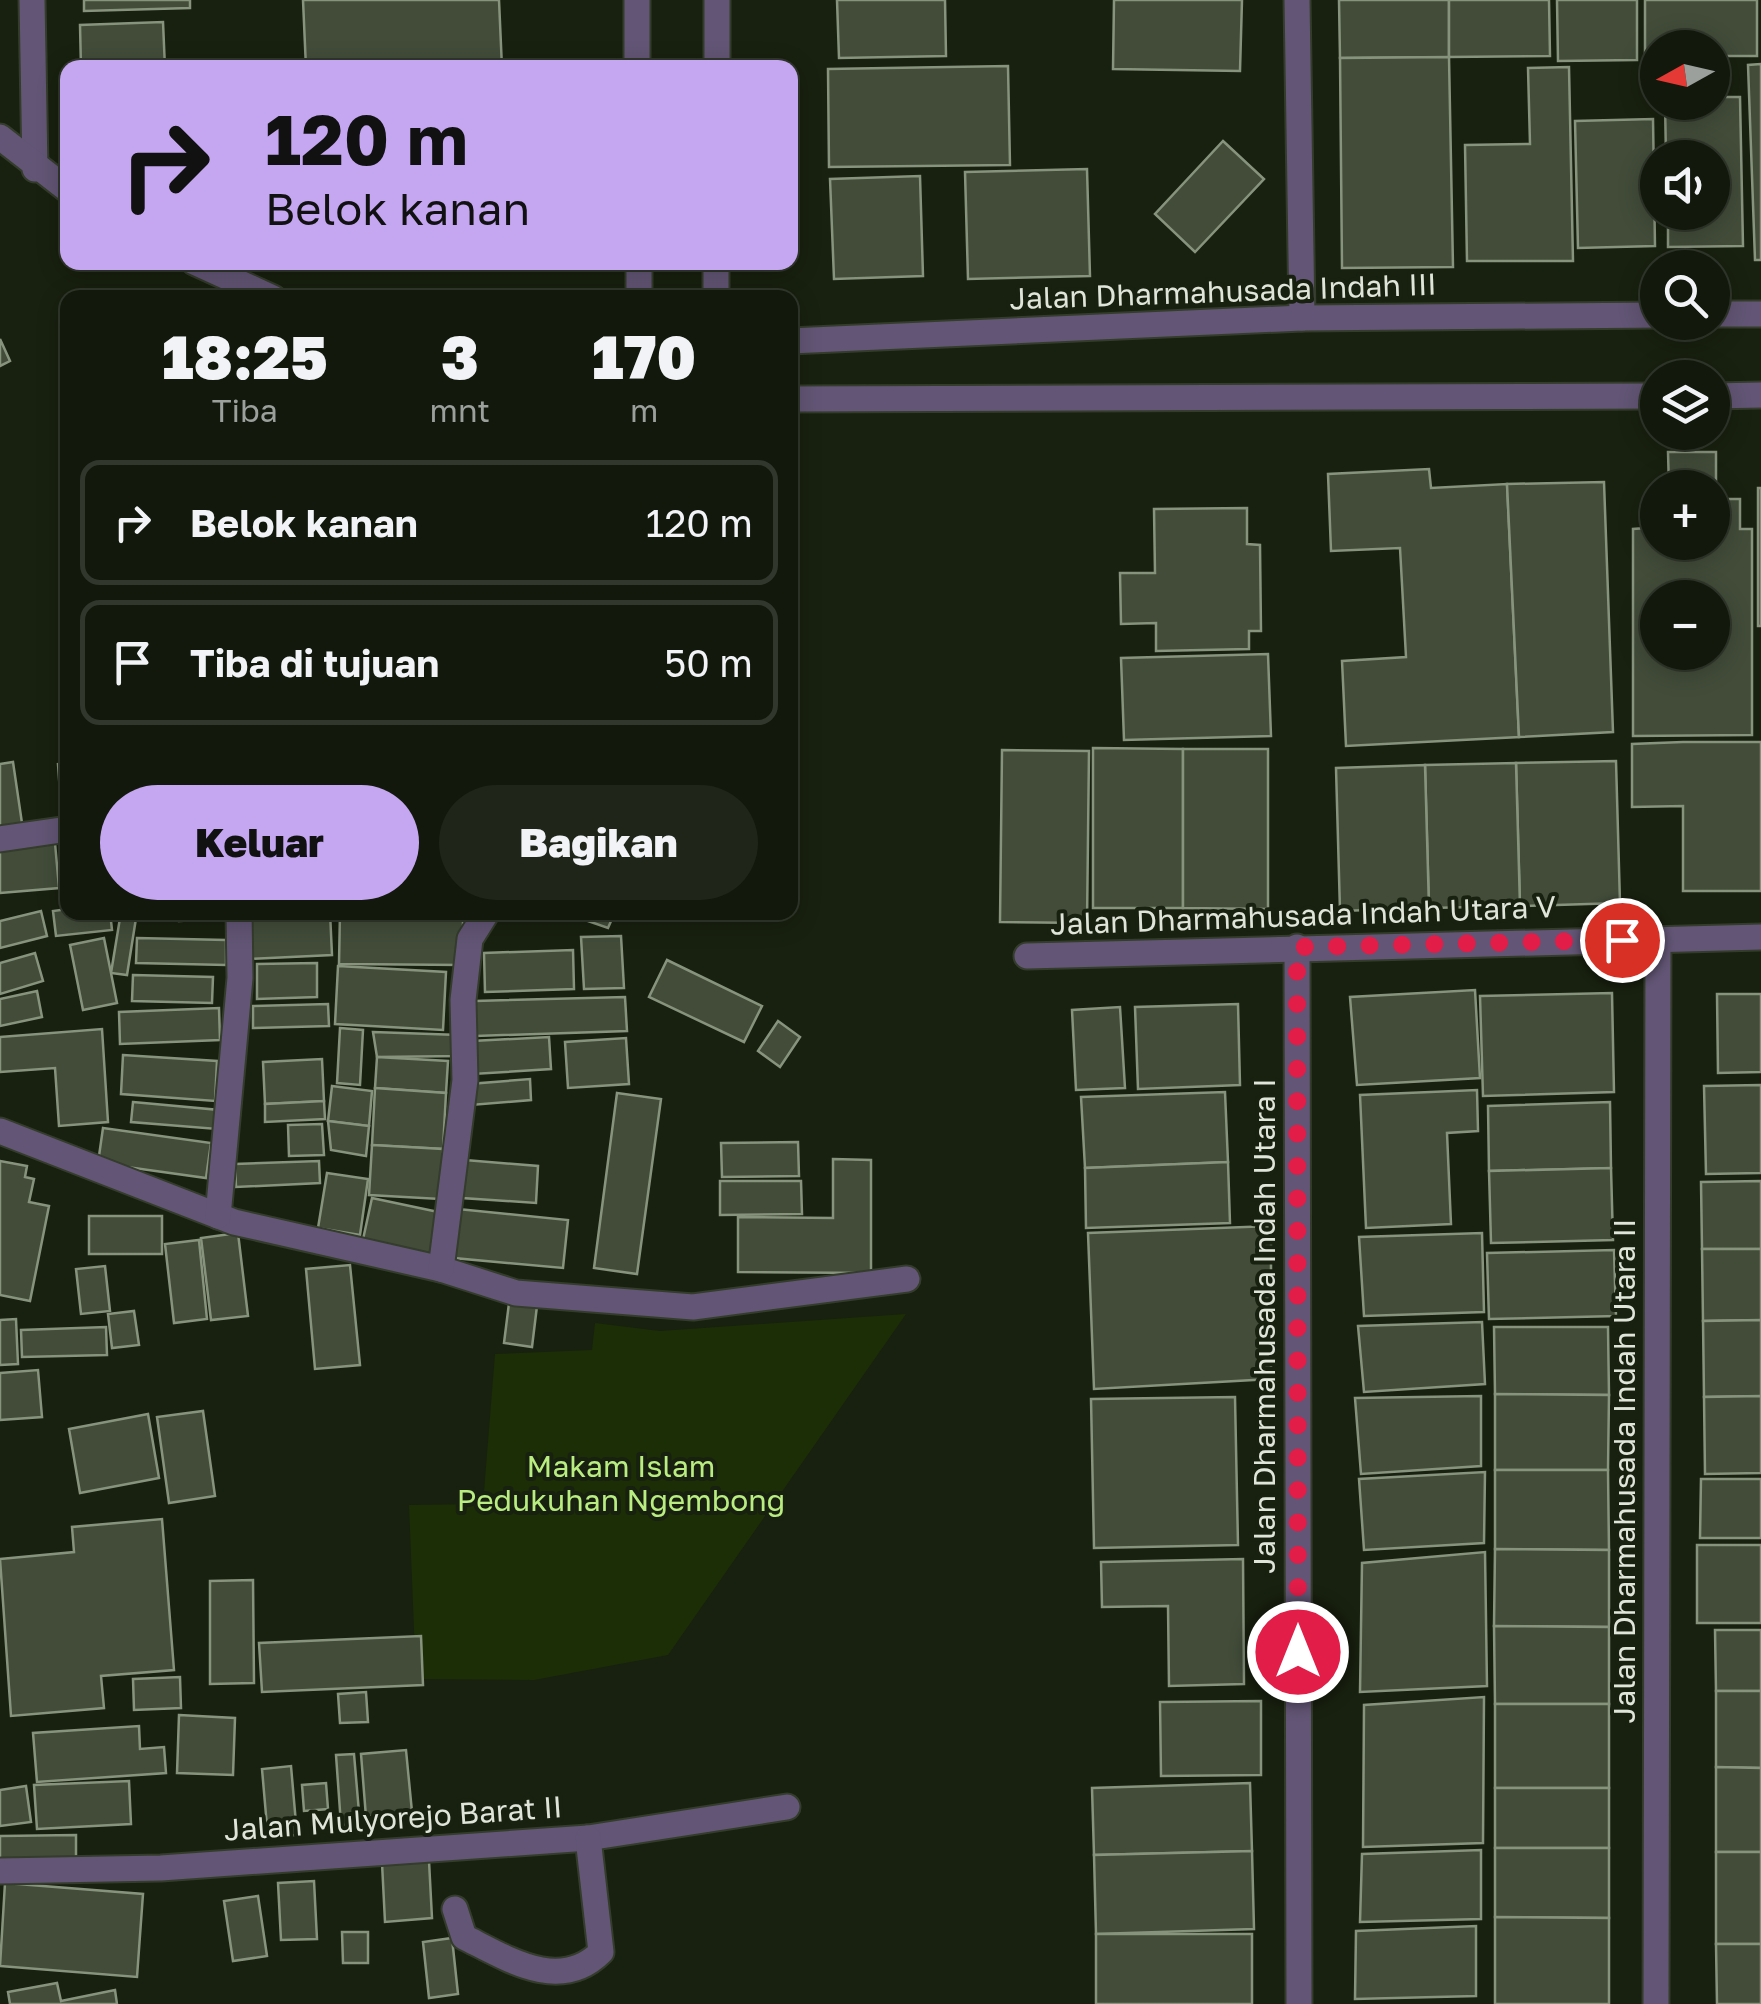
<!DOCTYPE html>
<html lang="id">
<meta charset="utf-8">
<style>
:root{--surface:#12180b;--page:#1f2519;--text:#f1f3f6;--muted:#9ca09d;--line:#31372c;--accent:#c5a7f1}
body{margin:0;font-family:"Golos Text",sans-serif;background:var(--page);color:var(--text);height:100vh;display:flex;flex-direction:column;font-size:38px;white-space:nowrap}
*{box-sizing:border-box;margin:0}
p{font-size:32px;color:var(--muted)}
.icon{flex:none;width:55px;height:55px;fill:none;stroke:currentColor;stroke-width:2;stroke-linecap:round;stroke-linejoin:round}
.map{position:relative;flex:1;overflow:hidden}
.details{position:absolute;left:60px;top:290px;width:738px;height:630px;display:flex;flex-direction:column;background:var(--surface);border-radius:20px;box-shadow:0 5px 25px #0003,0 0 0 2px var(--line)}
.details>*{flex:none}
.guide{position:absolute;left:60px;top:60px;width:738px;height:210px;border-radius:20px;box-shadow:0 5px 25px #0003,0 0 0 2px var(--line);background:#c5a7f1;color:#111;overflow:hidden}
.needle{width:65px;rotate:262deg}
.controls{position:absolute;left:1640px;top:30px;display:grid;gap:20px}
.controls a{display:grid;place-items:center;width:90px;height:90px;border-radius:50%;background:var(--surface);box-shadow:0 5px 25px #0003,0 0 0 2px var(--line);font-size:50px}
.pin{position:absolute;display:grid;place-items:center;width:85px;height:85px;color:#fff;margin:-42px;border:5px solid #fff;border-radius:50%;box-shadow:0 2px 10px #0007}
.me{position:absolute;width:110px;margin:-55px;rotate:0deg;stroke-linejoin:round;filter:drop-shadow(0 0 8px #0008)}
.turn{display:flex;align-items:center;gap:35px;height:210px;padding:0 40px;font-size:45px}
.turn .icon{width:130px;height:130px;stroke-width:2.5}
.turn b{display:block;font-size:70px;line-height:85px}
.eta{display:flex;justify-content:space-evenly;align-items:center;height:170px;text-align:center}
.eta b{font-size:60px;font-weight:800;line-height:70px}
.action{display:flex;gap:20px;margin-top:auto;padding:20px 40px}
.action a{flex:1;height:115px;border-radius:60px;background:var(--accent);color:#111;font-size:40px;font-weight:800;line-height:115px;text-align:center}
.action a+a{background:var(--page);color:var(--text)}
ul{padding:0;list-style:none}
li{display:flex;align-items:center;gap:30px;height:125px;margin:0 20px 15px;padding:0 20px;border:5px solid var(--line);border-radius:20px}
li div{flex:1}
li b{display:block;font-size:38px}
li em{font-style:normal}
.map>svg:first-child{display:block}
.green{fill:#1c2e06}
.building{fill:#424c39;stroke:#88937e;stroke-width:2.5;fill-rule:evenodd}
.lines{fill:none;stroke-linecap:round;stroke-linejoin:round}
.minor-casing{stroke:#343c2b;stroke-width:29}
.minor{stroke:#625575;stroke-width:25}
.route{stroke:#e11d48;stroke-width:18;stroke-dasharray:0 32.4}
.labels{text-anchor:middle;stroke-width:8;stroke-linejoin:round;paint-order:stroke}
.street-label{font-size:30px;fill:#dfe5d9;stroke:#18200f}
.park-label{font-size:30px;fill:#b9ed81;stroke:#18200f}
</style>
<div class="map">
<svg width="1761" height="2004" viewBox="0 0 1761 2004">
<rect width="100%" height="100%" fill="#18200f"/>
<path class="green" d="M906,1314L668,1655L534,1680L416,1679L409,1505L483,1504L495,1354L592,1350L595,1323L660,1331Z"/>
<g class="building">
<path d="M84,0H190V8L84,11Z"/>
<path d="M303,0H499L502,68H306Z"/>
<path d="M837,0H945L946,56L839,58Z"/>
<path d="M1114,0H1242L1240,71L1113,69Z"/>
<path d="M1339,0H1449V57L1340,58Z"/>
<path d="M1449,0H1549L1550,56L1449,57Z"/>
<path d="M1557,0H1637V60L1558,61Z"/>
<path d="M1645,0H1757V56H1712V48H1658V57H1645Z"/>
<path d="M163,22L165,68H81L80,25Z"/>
<path d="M1449,57L1453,267L1342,268L1340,58Z"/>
<path d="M1761,64V260H1755L1748,65Z"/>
<path d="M1008,66L1010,165L829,167L828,69Z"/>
<path d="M1569,67L1573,261H1467L1465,145L1530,144L1528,68Z"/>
<path d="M1712,97H1740L1743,246L1668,247V212H1712V158H1666L1665,102H1712Z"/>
<path d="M1653,119L1655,246L1578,248L1575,121Z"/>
<path d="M1223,141L1264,179L1195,252L1155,214Z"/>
<path d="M1087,169L1090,276L968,279L965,172Z"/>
<path d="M920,176L923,276L834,279L830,179Z"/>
<path d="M0,339L10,361L0,366Z"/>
<path d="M1668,452H1716V499H1740V529H1752V735L1633,736V529L1646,528V498H1658V542H1712V488H1669ZM1658,598H1712V652H1658Z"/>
<path d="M1429,469L1431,488L1507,484L1519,737L1346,746L1342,661L1406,657L1400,548L1331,551L1328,474Z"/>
<path d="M1604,482L1613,732L1519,737L1507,484Z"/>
<rect x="1758" y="488" width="3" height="138"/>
<path d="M1247,508V544L1260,545L1261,631H1249V649L1156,651V623L1121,624L1120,573H1155L1154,509Z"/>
<path d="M1268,654L1271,736L1124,740L1121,658Z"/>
<path d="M1683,742H1761V891H1683V806L1632,807V744Z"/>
<path d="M1093,748L1183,749V908H1093Z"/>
<path d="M1183,749H1268V909L1183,908Z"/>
<path d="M1002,750L1089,751L1087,923L1000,922Z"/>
<path d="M1616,761L1620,903L1520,906L1516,763Z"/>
<path d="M13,762L23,830L0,833V764Z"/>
<path d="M68,763V820L62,821L58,764Z"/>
<path d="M1516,763L1520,906L1429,908L1425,765Z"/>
<path d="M1425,765L1429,908L1340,911L1336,768Z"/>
<path d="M55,843L59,888L0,893V848Z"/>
<path d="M68,909L110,912L112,930L56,936L53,911Z"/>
<path d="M41,911L47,936L0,948V921Z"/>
<path d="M121,912H137L127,975L111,973Z"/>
<path d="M178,912H226V919L179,921Z"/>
<path d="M246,912H330L332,955L248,959Z"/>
<path d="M340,912H463V965L339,964Z"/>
<path d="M562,912H615L608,928Z"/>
<path d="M621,936L624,988L584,989L581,937Z"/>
<path d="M104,938L117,1003L83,1010L70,945Z"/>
<path d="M137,938L226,940V965L136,963Z"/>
<path d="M573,950L574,989L485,992L484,953Z"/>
<path d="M35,953L43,981L0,994V963Z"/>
<path d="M667,960L762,1006L744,1042L649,997Z"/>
<path d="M317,963V997L257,999V964Z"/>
<path d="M338,966L446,972L443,1030L335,1024Z"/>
<path d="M133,975L213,977L212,1003L132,1001Z"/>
<path d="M1475,990L1480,1078L1357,1085L1350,997Z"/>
<path d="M37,991L42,1017L0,1026V999Z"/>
<path d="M1612,993L1614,1092L1483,1096L1480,996Z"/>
<path d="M1717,994H1761V1072L1718,1073Z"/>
<path d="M625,997L627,1031L476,1036L475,1001Z"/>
<path d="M328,1004L329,1026L253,1028V1006Z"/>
<path d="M1238,1004L1240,1085L1138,1089L1135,1007Z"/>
<path d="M1120,1007L1125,1088L1076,1090L1072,1010Z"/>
<path d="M219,1008L220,1040L120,1044L119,1012Z"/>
<path d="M778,1021L800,1037L780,1067L758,1051Z"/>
<path d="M340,1028L363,1030L360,1085L337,1083Z"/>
<path d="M102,1029L108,1122L59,1126L55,1068L0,1072V1037Z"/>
<path d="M373,1032L459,1035L460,1056L377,1057Z"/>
<path d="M549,1037L551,1069L473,1074L472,1041Z"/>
<path d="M626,1038L629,1084L568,1088L565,1042Z"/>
<path d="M123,1055L217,1061L215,1101L121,1094Z"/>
<path d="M377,1057L448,1061L446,1093L375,1088Z"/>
<path d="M322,1059L324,1101L265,1104L263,1062Z"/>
<path d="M530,1079L531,1100L471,1105L469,1084Z"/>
<path d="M1761,1085V1173L1706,1174L1704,1086Z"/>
<path d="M332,1086L372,1091L369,1126L328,1121Z"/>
<path d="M375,1088L446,1093L443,1149L372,1145Z"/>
<path d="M1477,1090L1478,1131L1447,1133L1451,1224L1366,1228L1360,1095Z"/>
<path d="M1225,1092L1228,1162L1085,1168L1081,1097Z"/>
<path d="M617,1093L661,1099L637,1274L594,1268Z"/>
<path d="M324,1101L325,1119L265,1122V1104Z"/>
<path d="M133,1102L219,1110L217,1129L131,1122Z"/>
<path d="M1610,1102L1611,1168L1489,1171L1488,1106Z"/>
<path d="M328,1121L369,1126L366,1156L331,1150Z"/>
<path d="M322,1124L324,1155L289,1156L288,1125Z"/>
<path d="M103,1128L211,1143L206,1178L98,1163Z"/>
<path d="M798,1142L799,1176L722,1177L721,1143Z"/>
<path d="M372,1145L443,1149L440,1199L369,1195Z"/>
<path d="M833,1159L871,1160V1273L738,1272V1217L833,1218Z"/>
<path d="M465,1160L538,1166L536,1203L462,1198Z"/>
<path d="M0,1161L27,1166L25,1177L34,1179L29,1202L49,1206L30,1301L0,1295Z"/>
<path d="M319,1161L320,1183L236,1187L235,1164Z"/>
<path d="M1228,1162L1230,1223L1086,1228L1085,1168Z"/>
<path d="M1611,1168L1613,1240L1491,1243L1489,1171Z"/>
<path d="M327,1173L368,1179L360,1235L318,1228Z"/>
<path d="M720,1181H801L802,1214L720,1215Z"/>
<path d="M1761,1181V1249H1702L1701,1182Z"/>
<path d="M372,1198L443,1213L433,1260L362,1244Z"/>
<path d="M458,1209L568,1220L563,1268L454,1258Z"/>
<rect x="89" y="1216" width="73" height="38"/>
<path d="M1271,1226V1379L1094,1389L1088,1233Z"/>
<path d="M238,1233L248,1316L211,1320L201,1238Z"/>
<path d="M1482,1233L1484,1312L1364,1316L1359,1237Z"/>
<path d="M199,1240L207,1319L174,1323L165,1244Z"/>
<path d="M1702,1249H1761V1320L1703,1321Z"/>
<path d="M1614,1250L1616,1316L1489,1319L1487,1253Z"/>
<path d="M350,1265L360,1365L315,1369L306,1269Z"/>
<path d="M105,1266L110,1311L81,1314L76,1269Z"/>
<path d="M509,1303L537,1306L532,1347L504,1343Z"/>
<path d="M134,1311L139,1345L112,1348L108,1314Z"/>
<path d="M16,1319L18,1364L0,1365V1320Z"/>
<path d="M1761,1320V1396L1704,1397L1703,1321Z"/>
<path d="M1482,1322L1485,1384L1364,1392L1358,1326Z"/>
<path d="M106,1327L107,1355L22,1357L21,1330Z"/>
<path d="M1494,1327H1608L1609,1395L1495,1394Z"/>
<path d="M38,1370L42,1417L0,1420V1373Z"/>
<path d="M1495,1394L1609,1395L1608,1470H1495Z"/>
<path d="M1481,1396V1466L1361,1474L1355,1398Z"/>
<path d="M1761,1396V1473L1705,1474L1704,1397Z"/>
<path d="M1235,1397L1238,1545L1094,1548L1091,1399Z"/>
<path d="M203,1411L215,1496L169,1503L157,1417Z"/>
<path d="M148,1414L159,1478L80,1493L69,1429Z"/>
<path d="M1495,1470H1608L1609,1550L1495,1549Z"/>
<path d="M1485,1472L1484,1543L1364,1550L1359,1479Z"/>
<path d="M1701,1479H1761V1538H1700Z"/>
<path d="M162,1519L174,1670L101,1676L104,1708L11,1716L0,1559L74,1552L72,1527Z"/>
<rect x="1697" y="1545" width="64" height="78"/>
<path d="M1495,1549L1609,1550V1627L1494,1626Z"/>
<path d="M1485,1552L1487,1686L1360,1692L1362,1563Z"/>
<path d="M1243,1559L1244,1684L1169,1686L1168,1606L1102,1607L1101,1562Z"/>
<path d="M253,1580L254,1683L210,1684V1581Z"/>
<path d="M1494,1626L1609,1627V1704H1495Z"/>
<path d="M1715,1630H1761V1691H1716Z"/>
<path d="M421,1636L423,1685L262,1692L259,1643Z"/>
<path d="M180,1677L181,1708L134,1710L133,1679Z"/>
<path d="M1716,1691H1761V1768L1716,1767Z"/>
<path d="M366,1692L368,1722L340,1723L338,1694Z"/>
<path d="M1484,1697L1483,1843L1363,1847L1364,1705Z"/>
<path d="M1261,1701V1775L1161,1776L1160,1702Z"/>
<rect x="1495" y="1704" width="114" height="84"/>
<path d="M179,1715L235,1718L233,1775L177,1773Z"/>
<path d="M139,1726L140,1749L164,1747L166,1773L37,1782L33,1733Z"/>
<path d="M406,1750L412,1812L366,1817L361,1754Z"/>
<path d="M354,1754L360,1824L341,1825L336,1755Z"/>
<path d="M291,1766L297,1835L268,1838L262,1769Z"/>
<path d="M1716,1767L1761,1768V1852H1716Z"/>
<path d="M129,1781L131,1824L37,1829L34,1785Z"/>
<path d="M326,1783L328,1809L304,1811L302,1785Z"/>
<path d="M1250,1783L1252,1851L1094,1855L1092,1788Z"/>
<path d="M26,1786L31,1822L0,1826V1790Z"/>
<rect x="1495" y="1788" width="114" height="60"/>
<path d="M76,1835V1862L0,1863V1836Z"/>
<path d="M1495,1848H1609V1918L1495,1917Z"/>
<path d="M1481,1850V1919L1360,1922L1362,1854Z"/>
<path d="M1252,1851L1254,1929L1096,1934L1094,1855Z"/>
<rect x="1716" y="1852" width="45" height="92"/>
<path d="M429,1861L432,1918L385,1922L382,1863Z"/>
<path d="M314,1881L317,1939L281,1940L278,1883Z"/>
<path d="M5,1883L143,1894L137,1977L0,1966Z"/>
<path d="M258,1896L267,1956L233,1961L224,1901Z"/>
<path d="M1495,1917L1609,1918V2004H1495Z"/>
<path d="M1476,1926V1996L1355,1999L1356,1931Z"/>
<path d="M342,1932H368V1963H343Z"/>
<rect x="1096" y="1934" width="156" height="70"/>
<path d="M452,1938L458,1994L429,1998L423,1942Z"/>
<path d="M1716,1944H1761V2004H1717Z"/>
<path d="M57,1983L61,2001L115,1990L117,2004H10L8,1992Z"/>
</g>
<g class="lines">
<g class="minor-casing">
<g id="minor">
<path d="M32,0L35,169"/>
<path d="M637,0V68"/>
<path d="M1297,0L1302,318"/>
<path d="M717,68V0"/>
<path d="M0,137L68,190"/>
<path d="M194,262L273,298"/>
<path d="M639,262V298"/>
<path d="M716,298V262"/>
<path d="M1712,314H1761"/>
<path d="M790,341L1302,318L1658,315"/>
<path d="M1712,396L1761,395"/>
<path d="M790,399L1658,396"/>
<path d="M0,839L68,829"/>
<path d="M1297,947L1299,2004"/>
<path d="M1027,956L1761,937"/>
<path d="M0,1131L234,1222L441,1269L516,1293L693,1307L907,1279"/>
<path d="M218,1216L240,978L239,912"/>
<path d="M441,1269L465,1080L463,1000L470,939L487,912"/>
<path d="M0,1871L161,1868L588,1838L787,1807"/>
<path d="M455,1909L464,1937C508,1959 560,1993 601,1952L588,1838"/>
<path d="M1656,2004L1658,939"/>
</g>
</g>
<use href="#minor" class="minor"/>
</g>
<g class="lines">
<path class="route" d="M1298,1652L1297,947L1622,940"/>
</g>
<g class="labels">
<g class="street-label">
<text transform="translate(1223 292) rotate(-2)" y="10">Jalan Dharmahusada Indah III</text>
<text transform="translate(1303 916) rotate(-2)" y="10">Jalan Dharmahusada Indah Utara V</text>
<text transform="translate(1265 1326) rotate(-90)" y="10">Jalan Dharmahusada Indah Utara I</text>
<text transform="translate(1625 1471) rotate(-90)" y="10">Jalan Dharmahusada Indah Utara II</text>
<text transform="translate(393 1819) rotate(-4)" y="10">Jalan Mulyorejo Barat II</text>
</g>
<g class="park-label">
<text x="621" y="1477">Makam Islam<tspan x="621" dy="34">Pedukuhan Ngembong</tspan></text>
</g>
</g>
</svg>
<div class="controls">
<a><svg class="needle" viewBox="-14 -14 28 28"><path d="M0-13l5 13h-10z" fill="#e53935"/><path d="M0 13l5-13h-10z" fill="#9ca09d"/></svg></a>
<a><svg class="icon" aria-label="sound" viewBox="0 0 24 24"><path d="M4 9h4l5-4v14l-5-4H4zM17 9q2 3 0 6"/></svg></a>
<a><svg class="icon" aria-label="search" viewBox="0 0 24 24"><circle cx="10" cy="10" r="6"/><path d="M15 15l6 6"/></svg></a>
<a><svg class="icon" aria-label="layers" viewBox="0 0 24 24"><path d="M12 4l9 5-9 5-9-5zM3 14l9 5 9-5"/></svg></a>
<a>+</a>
<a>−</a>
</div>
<div class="pin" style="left:1622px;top:940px;background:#d93025"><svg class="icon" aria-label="arrive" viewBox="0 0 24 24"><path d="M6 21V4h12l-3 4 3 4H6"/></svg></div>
<svg class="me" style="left:1298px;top:1652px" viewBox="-20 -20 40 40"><circle r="17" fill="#e11d48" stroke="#fff" stroke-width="3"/><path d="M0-11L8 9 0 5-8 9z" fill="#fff"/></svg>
<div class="guide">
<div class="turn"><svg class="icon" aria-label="right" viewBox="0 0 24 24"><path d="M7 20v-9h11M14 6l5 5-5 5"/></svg><div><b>120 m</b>Belok kanan</div></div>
</div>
<section class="details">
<div class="eta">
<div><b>18:25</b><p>Tiba</p></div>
<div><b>3</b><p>mnt</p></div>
<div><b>170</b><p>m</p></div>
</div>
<ul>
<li><svg class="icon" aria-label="right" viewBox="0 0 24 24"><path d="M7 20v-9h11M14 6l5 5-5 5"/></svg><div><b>Belok kanan</b></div><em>120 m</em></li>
<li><svg class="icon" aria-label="arrive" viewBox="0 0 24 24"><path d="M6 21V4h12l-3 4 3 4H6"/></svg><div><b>Tiba di tujuan</b></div><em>50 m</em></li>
</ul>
<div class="action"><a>Keluar</a><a>Bagikan</a></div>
</section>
</div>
